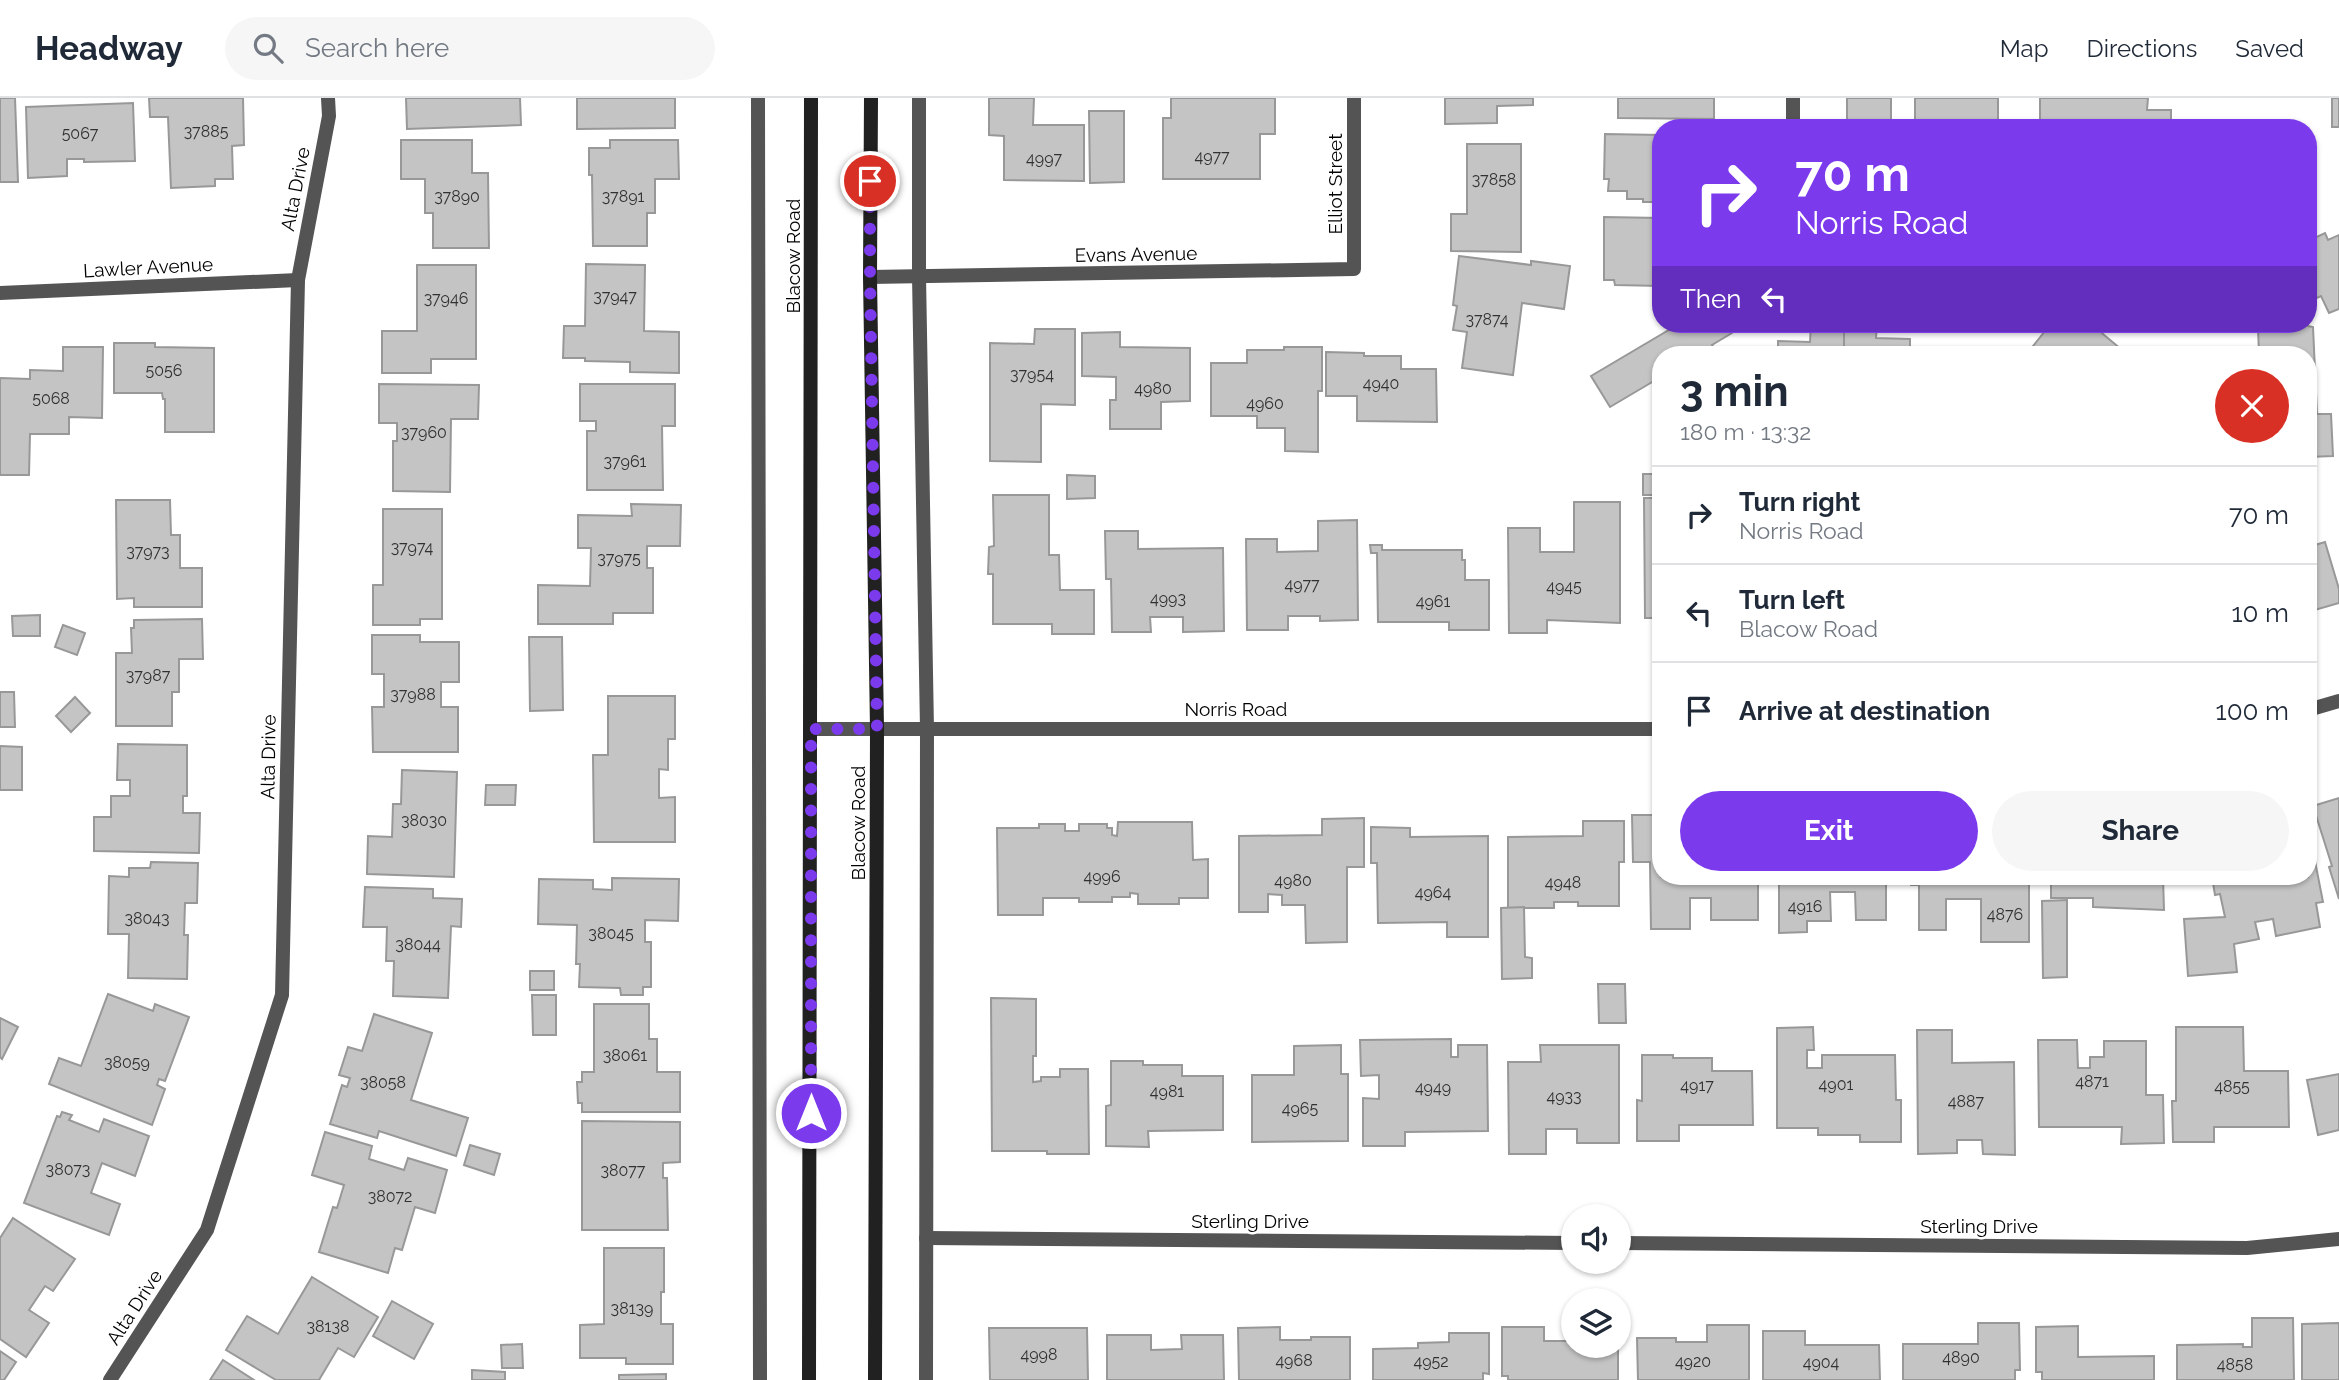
<!DOCTYPE html>
<meta charset="utf-8">
<style>
:root{--surface:#fff;--page:#f6f6f7;--text:#1f2937;--muted:#747a83;--line:#e0e1e3;--accent:#7c3aed}
body{margin:0;font-family:Raleway,sans-serif;background:var(--page);color:var(--text);height:100vh;display:flex;flex-direction:column;font-size:26px;white-space:nowrap}
*{box-sizing:border-box;margin:0}
p{font-size:23px;color:var(--muted)}
.icon{flex:none;width:38px;height:38px;fill:none;stroke:currentColor;stroke-width:2;stroke-linecap:round;stroke-linejoin:round}
.map{position:relative;flex:1;overflow:hidden}
.drawer{position:absolute;left:1652px;top:248px;width:665px;height:539px;display:flex;flex-direction:column;background:var(--surface);border-radius:28px;box-shadow:0 2px 5px #0004}
.drawer>*{flex:none}
.banner{position:absolute;left:1652px;top:21px;width:665px;height:214px;border-radius:28px;box-shadow:0 2px 5px #0004;background:#7c3aed;color:#fff;overflow:hidden}
.tools{position:absolute;left:1561px;top:1106px;display:grid;gap:14px}
.tools a{display:grid;place-items:center;width:70px;height:70px;border-radius:50%;background:var(--surface);box-shadow:0 2px 5px #0004;font-size:35px}
.pin{position:absolute;display:grid;place-items:center;width:60px;height:60px;color:#fff;margin:-30px;border:4px solid #fff;border-radius:50%;box-shadow:0 2px 7px #0007}
.me{position:absolute;width:77px;margin:-38px;rotate:0deg;stroke-linejoin:round;filter:drop-shadow(0 0 5px #0008)}
.turn{display:flex;align-items:center;gap:24px;height:147px;padding:0 28px;font-size:32px}
.turn .icon{width:91px;height:91px;stroke-width:2.5}
.turn b{display:block;font-size:49px;line-height:60px}
.then{display:flex;align-items:center;height:66px;padding:0 28px;background:#0003;gap:14px;font-size:26px}
.round{display:grid;place-items:center;flex:none;width:74px;height:74px;border-radius:37px;background:var(--page)}
.summary{display:flex;align-items:center;justify-content:space-between;height:119px;padding:0 28px}
h1{font-size:42px;font-weight:700;line-height:52px}
.primary-button{display:flex;gap:14px;margin-top:auto;padding:14px 28px}
.primary-button a{flex:1;height:80px;border-radius:42px;background:var(--accent);color:#fff;font-size:28px;font-weight:700;line-height:80px;text-align:center}
.primary-button a+a{background:var(--page);color:var(--text)}
ul{padding:0;list-style:none}
li{display:flex;align-items:center;gap:21px;height:98px;padding:0 28px;border-top:2px solid var(--line)}
li div{flex:1}
li b{display:block;font-size:26px}
li em{font-style:normal}
header{display:flex;align-items:center;gap:42px;box-sizing:border-box;height:98px;padding:0 35px;background:var(--surface);border-bottom:2px solid var(--line)}
header strong{font-size:33px}
nav{display:flex;gap:38px;margin-inline-start:auto;font-size:24px}
.search{width:490px;height:63px;background:var(--page);display:flex;align-items:center;gap:18px;box-sizing:border-box;padding:0 24px;border-radius:38px;color:var(--muted);font-size:26px}
.map>svg:first-child{display:block}
.building{fill:#c4c4c4;stroke:#989898;stroke-width:2}
.lines{fill:none;stroke-linecap:round;stroke-linejoin:round}
.street{stroke:#545454;stroke-width:14}
.secondary{stroke:#212121;stroke-width:14}
.route{stroke:#7c3aed;stroke-width:12;stroke-dasharray:0 21.6}
.labels{text-anchor:middle;stroke-width:5;stroke-linejoin:round;paint-order:stroke}
.number-label{font-size:16px;fill:#313131}
.street-label{font-size:19px;fill:#000;stroke:#fff}
</style>
<header>
<strong>Headway</strong>
<div class="search"><svg class="icon" aria-label="search" viewBox="0 0 24 24"><circle cx="10" cy="10" r="6"/><path d="M15 15l6 6"/></svg>Search here</div>
<nav><a>Map</a><a>Directions</a><a>Saved</a></nav>
</header>
<div class="map">
<svg width="2339" height="1282" viewBox="0 0 2339 1282">
<rect width="100%" height="100%" fill="#fff"/>
<g class="building">
<path d="M0,0H15L18,84H0Z"/>
<path d="M149,0H243L244,47L232,48L233,81H215V88L171,90L168,19H150Z"/>
<path d="M406,0H520L521,27L407,31Z"/>
<path d="M577,0H675V30L577,31Z"/>
<path d="M989,0H1034L1033,27H1084V83L1004,82V38L989,37Z"/>
<path d="M1171,0H1275V36H1260V81H1163V20H1171Z"/>
<path d="M1445,0H1533V7L1497,8V25L1445,26Z"/>
<path d="M1618,0H1714V21L1618,20Z"/>
<path d="M1847,0H1891V23H1915V0H1998V23H1980V30H1847Z"/>
<path d="M2040,0H2148L2147,12H2171V30H2040Z"/>
<rect x="2332" y="0" width="7" height="29"/>
<path d="M133,5L135,63L84,64V61H67V78L28,80L26,9Z"/>
<path d="M1089,13H1124V84L1090,85Z"/>
<path d="M1605,36L1661,37V104H1643V101H1627V93H1608L1609,81H1604Z"/>
<path d="M401,42H472V75H488L489,150H433V115H425V81H401Z"/>
<path d="M610,42H678L679,81H655V115H647V148H593L592,77H589V50H610Z"/>
<path d="M1467,46H1521V154L1451,153V116H1467Z"/>
<path d="M1604,119L1661,120V188L1615,187L1614,182H1604Z"/>
<path d="M2325,135L2328,142L2339,137V211L2329,215L2321,198L2308,204V143Z"/>
<path d="M1459,158L1531,167V163L1570,168L1564,211L1522,205L1513,277L1462,270L1467,234L1453,232L1457,208L1453,207Z"/>
<path d="M586,166L645,167L644,233L679,234V275L630,274V264L585,263V260H563L564,228H585Z"/>
<path d="M417,167H476V261H431V275H382V233H417Z"/>
<path d="M1679,226H1727L1732,235L1712,247L1719,257H1661V283L1659,280L1610,309L1591,278Z"/>
<path d="M1811,226H1844V253H1819V257H1778V243L1810,244Z"/>
<path d="M1844,226H1877L1876,240L1910,241V257H1844Z"/>
<path d="M2037,226H2091L2128,257H2026L2045,233Z"/>
<path d="M2283,226H2307L2308,228L2313,229L2317,316H2331L2333,358L2308,359V257H2259L2258,230L2283,229Z"/>
<path d="M1035,231H1075V307L1041,306V364L990,363V245L1034,246Z"/>
<path d="M1120,234V249L1190,250V303L1161,304V331H1110V302H1116V279L1082,278V235Z"/>
<path d="M114,245H155V249L214,250V334H165V301H163L162,295H114Z"/>
<path d="M63,249H103L102,320L69,319V336H30L29,377H0V280L30,281V272L63,273Z"/>
<path d="M1284,249H1322V293H1318V354L1285,353V330H1257V318H1211V265H1247V252H1284Z"/>
<path d="M1326,254L1364,255V258H1401V271H1436L1437,324L1357,323V298H1326Z"/>
<path d="M379,286L479,287L478,321H451L450,394L393,393V343H397V325H379Z"/>
<path d="M580,286H675V328H662L663,392H587V333H596V323H580Z"/>
<rect x="1643" y="376" width="18" height="21"/>
<path d="M1067,377L1095,378V400L1067,401Z"/>
<path d="M993,397H1049V457H1059L1060,492H1094V536H1052V526H993V476H988L989,449L994,448Z"/>
<path d="M1644,400H1661V520H1645Z"/>
<path d="M116,402H170L171,437H180V470H202V509H134V500L117,501Z"/>
<path d="M1574,404H1620V525L1547,522V535H1509L1508,430H1540V454H1574Z"/>
<path d="M631,406L681,407L680,448H647V470H653V515H613V526H538V487L590,488L591,450H578V417L632,418Z"/>
<path d="M383,411H442V521H420V527H373V487H383Z"/>
<path d="M1357,422L1358,522L1320,523V518H1288V532H1247L1246,441H1277V454L1318,453V423Z"/>
<path d="M1105,433H1138V451L1223,450L1224,533L1183,534V519H1150L1151,534H1112L1111,481H1106Z"/>
<path d="M2325,444L2339,491V505L2308,514V449Z"/>
<path d="M1370,447H1382V452H1462V462H1465V482H1489V532H1449V524H1378L1377,455H1371Z"/>
<path d="M40,517V538H13L12,518Z"/>
<path d="M202,521L203,561H179V594H172V628H116V555H132L131,530H134V522Z"/>
<path d="M63,527L85,535L77,557L55,549Z"/>
<path d="M372,537H420V544H459V584H441V609H458V654H373L372,609H384V576H372Z"/>
<path d="M529,539H562L563,612L530,613Z"/>
<path d="M0,594H14L15,629H0Z"/>
<path d="M608,598H675V641H668V672L659,671V700L675,699V744H594L593,657H608Z"/>
<path d="M75,599L90,615L71,634L56,618Z"/>
<path d="M118,646L187,647V698H183V715H200L199,755L94,753V719H111V698H130V682H117Z"/>
<path d="M0,648L22,649V692H0Z"/>
<path d="M402,672L457,674L454,779L367,776L368,738L392,739L393,706H401Z"/>
<path d="M486,687H516L515,707H485Z"/>
<path d="M2339,700V801L2329,769L2332,768L2313,708Z"/>
<path d="M1632,717H1661V779H1758V822H1711V800H1690V831H1651L1650,764H1633Z"/>
<path d="M1364,720V769H1347V844L1306,845L1305,807H1282V797L1268,796V814H1239V738L1322,737V721Z"/>
<path d="M1583,723H1624V764H1619V808H1578V804H1554V810H1508V739L1583,738Z"/>
<path d="M1118,724H1192L1193,762L1208,761V800H1179V806H1138V796L1130,795V799H1112V804H1079V800H1043V817H998L997,730H1039V726H1065V733H1079V726H1107V730H1112V737L1117,738Z"/>
<path d="M1371,729L1410,730V739L1488,738V839H1447V824L1378,825L1377,765H1371Z"/>
<path d="M2313,753L2323,804L2316,805L2320,829L2276,838L2273,821L2255,824L2259,841L2234,846L2237,874L2188,878L2184,821L2225,819L2220,796L2215,797L2212,779H2308V754Z"/>
<path d="M151,764L198,765L197,805H185L184,837H188L187,881L128,880L129,836H108L109,778L129,779V770H150Z"/>
<path d="M1779,779H1886V822H1856L1855,794H1830L1831,823H1807V834L1779,835Z"/>
<path d="M1911,779H2029V844H1981V801H1946V832H1919V787H1911Z"/>
<path d="M2051,779H2163L2164,812L2093,809V800H2051Z"/>
<path d="M612,780L679,781L678,823L645,822V844H651V889H643V897H621L620,890L579,889L580,866H576L577,827L538,826L539,781L593,782V791L612,792Z"/>
<path d="M365,789L433,791V800L462,801L461,829L451,828L448,900L393,898L394,863H386L387,829H363Z"/>
<path d="M2067,802V879L2043,880L2042,803Z"/>
<path d="M1524,809L1525,859L1532,860V880L1502,881L1501,810Z"/>
<rect x="530" y="873" width="24" height="19"/>
<path d="M1598,886H1625L1626,925H1599Z"/>
<path d="M108,896L153,913L155,906L189,919L165,983L159,981L157,987L165,991L152,1027L49,986L59,960L81,968Z"/>
<path d="M532,897H556V937H533Z"/>
<path d="M991,900L1036,901V958H1033V984L1041,983V979H1060V971H1088L1089,1056H1047V1053H992Z"/>
<path d="M594,906H649V941H657V974H680V1014H582V1005H578L577,984H582V974H594Z"/>
<path d="M374,916L432,935L411,1002L468,1020L456,1058L379,1033L377,1040L330,1026L342,987L347,989L350,980L339,977L348,949L362,953Z"/>
<path d="M0,920L18,929L2,961L0,959Z"/>
<path d="M1813,929L1814,952H1807V970H1822V957H1895L1896,1002H1901V1044H1860V1037H1818V1030H1777V930Z"/>
<path d="M2176,929H2243L2244,973H2288L2289,1029H2214V1044H2173L2172,1003H2176Z"/>
<path d="M1917,932H1952V965L2014,964L2015,1057L1983,1056L1982,1042H1957V1055L1918,1056Z"/>
<path d="M1451,941V959H1458V947H1487L1488,1033L1405,1034V1048H1363V1000L1379,1001V977L1361,978L1360,942Z"/>
<path d="M2038,942H2077L2078,970H2090V959H2104V943H2146V997H2163L2164,1045L2121,1046L2122,1029H2039Z"/>
<path d="M1341,947V976H1348V1043L1252,1044V977H1294V948Z"/>
<path d="M1540,947H1619V1045H1577V1031H1546V1056H1509L1508,964H1541Z"/>
<path d="M1642,957H1673V960H1712V973H1752L1753,1027H1679V1043H1637V1002L1642,1003Z"/>
<path d="M1111,963H1143V967H1182V978H1223V1032L1148,1033L1149,1049L1106,1048V1008L1111,1007Z"/>
<path d="M2339,976V1032L2318,1037L2307,982Z"/>
<path d="M62,1014L72,1017L69,1022L99,1034L104,1021L149,1038L135,1078L102,1065L91,1095L120,1106L109,1137L24,1105L57,1018L60,1019Z"/>
<path d="M582,1023L680,1024V1064L663,1065V1080H667L668,1132H582Z"/>
<path d="M325,1034L372,1048L369,1061L404,1072L408,1060L447,1072L435,1115L415,1109L402,1152L395,1150L388,1175L319,1154L333,1109L337,1110L344,1087L312,1077Z"/>
<path d="M470,1047L500,1056L494,1077L464,1067Z"/>
<path d="M13,1120L75,1161L53,1193L45,1188L29,1212L49,1225L26,1259L0,1241V1140Z"/>
<path d="M604,1150H664V1194H661V1226H673V1266H626V1260H580V1227L604,1226Z"/>
<path d="M312,1179L378,1219L354,1259L338,1250L319,1282H276L226,1252L247,1218L278,1236Z"/>
<path d="M392,1203L433,1226L414,1261L373,1238Z"/>
<path d="M2252,1220H2293L2294,1282H2177V1247L2243,1246V1249H2252Z"/>
<path d="M1978,1225H2019L2020,1272H2015V1282H1903V1246H1978Z"/>
<path d="M2339,1225V1282H2302V1226Z"/>
<path d="M1707,1227H1749V1282H1638L1637,1240H1676V1244H1707Z"/>
<path d="M2078,1228V1259L2154,1258V1282H2042V1274H2036V1229Z"/>
<path d="M1280,1229V1242H1311V1239H1350V1282H1239L1238,1230Z"/>
<path d="M1502,1229H1544V1243H1573V1248H1618V1282H1508V1278H1502Z"/>
<path d="M989,1230H1087L1088,1282H990Z"/>
<path d="M1763,1233H1805V1247H1879L1880,1282H1763Z"/>
<path d="M1449,1235H1489V1276L1483,1275V1282H1373V1251L1418,1250V1245L1449,1244Z"/>
<path d="M1107,1237H1151V1252L1182,1251L1181,1237H1223L1224,1282H1107Z"/>
<path d="M522,1246L523,1270H502L501,1247Z"/>
<path d="M0,1253L16,1264L4,1282H0Z"/>
<path d="M223,1262L254,1282H210Z"/>
<path d="M472,1272L505,1274V1282H472Z"/>
<path d="M666,1276V1282H619V1277Z"/>
</g>
<g class="lines">
<g class="street">
<path d="M758,0L760,1282"/>
<path d="M919,0V178L927,631L926,1282"/>
<path d="M1793,30V0"/>
<path d="M870,179L1354,171V0"/>
<path d="M0,195L298,182"/>
<path d="M2308,612L2339,603"/>
<path d="M811,631H1661"/>
<path d="M926,1140L1573,1145"/>
<path d="M1619,1145L2247,1150L2339,1141"/>
<path d="M110,1282L207,1132L282,897L298,182L329,18L328,0"/>
</g>
<g class="secondary">
<path d="M871,0L870,179L877,631L875,1282"/>
<path d="M809,1282L811,0"/>
</g>
</g>
<g class="lines">
<path class="route" d="M811,1015V631H877L870,179V83"/>
</g>
<g class="labels">
<g class="number-label">
<text x="206" y="39">37885</text>
<text x="80" y="41">5067</text>
<text x="1212" y="64">4977</text>
<text x="1044" y="66">4997</text>
<text x="1494" y="87">37858</text>
<text x="457" y="104">37890</text>
<text x="623" y="104">37891</text>
<text x="615" y="204">37947</text>
<text x="446" y="206">37946</text>
<text x="1487" y="227">37874</text>
<text x="164" y="278">5056</text>
<text x="1032" y="282">37954</text>
<text x="1381" y="291">4940</text>
<text x="1153" y="296">4980</text>
<text x="51" y="306">5068</text>
<text x="1265" y="311">4960</text>
<text x="424" y="340">37960</text>
<text x="625" y="369">37961</text>
<text x="412" y="455">37974</text>
<text x="148" y="459">37973</text>
<text x="619" y="466">37975</text>
<text x="1302" y="492">4977</text>
<text x="1564" y="494">4945</text>
<text x="1168" y="506">4993</text>
<text x="1433" y="509">4961</text>
<text x="148" y="583">37987</text>
<text x="413" y="602">37988</text>
<text x="424" y="728">38030</text>
<text x="1102" y="784">4996</text>
<text x="1293" y="788">4980</text>
<text x="1563" y="790">4948</text>
<text x="1433" y="800">4964</text>
<text x="1805" y="814">4916</text>
<text x="2005" y="822">4876</text>
<text x="147" y="826">38043</text>
<text x="611" y="841">38045</text>
<text x="418" y="852">38044</text>
<text x="625" y="963">38061</text>
<text x="127" y="970">38059</text>
<text x="2092" y="989">4871</text>
<text x="383" y="990">38058</text>
<text x="1836" y="992">4901</text>
<text x="1697" y="993">4917</text>
<text x="2232" y="994">4855</text>
<text x="1433" y="995">4949</text>
<text x="1167" y="999">4981</text>
<text x="1564" y="1004">4933</text>
<text x="1966" y="1009">4887</text>
<text x="1300" y="1016">4965</text>
<text x="68" y="1077">38073</text>
<text x="623" y="1078">38077</text>
<text x="390" y="1104">38072</text>
<text x="632" y="1216">38139</text>
<text x="328" y="1234">38138</text>
<text x="1039" y="1262">4998</text>
<text x="1961" y="1265">4890</text>
<text x="1294" y="1268">4968</text>
<text x="1431" y="1269">4952</text>
<text x="1693" y="1269">4920</text>
<text x="1821" y="1270">4904</text>
<text x="2235" y="1272">4858</text>
</g>
<g class="street-label">
<text transform="translate(1335 86) rotate(-90)" y="7">Elliot Street</text>
<text transform="translate(295 91) rotate(-79)" y="7">Alta Drive</text>
<text transform="translate(1136 156) rotate(-1)" y="7">Evans Avenue</text>
<text transform="translate(793 158) rotate(-90)" y="7">Blacow Road</text>
<text transform="translate(148 169) rotate(-3)" y="7">Lawler Avenue</text>
<text x="1236" y="618">Norris Road</text>
<text transform="translate(268 659) rotate(-89)" y="7">Alta Drive</text>
<text transform="translate(858 725) rotate(-90)" y="7">Blacow Road</text>
<text x="1250" y="1130">Sterling Drive</text>
<text x="1979" y="1135">Sterling Drive</text>
<text transform="translate(134 1209) rotate(-57)" y="7">Alta Drive</text>
</g>
</g>
</svg>
<div class="tools">
<a><svg class="icon" aria-label="sound" viewBox="0 0 24 24"><path d="M4 9h4l5-4v14l-5-4H4zM17 9q2 3 0 6"/></svg></a>
<a><svg class="icon" aria-label="layers" viewBox="0 0 24 24"><path d="M12 4l9 5-9 5-9-5zM3 14l9 5 9-5"/></svg></a>
</div>
<div class="pin" style="left:870px;top:83px;background:#d93025"><svg class="icon" aria-label="arrive" viewBox="0 0 24 24"><path d="M6 21V4h12l-3 4 3 4H6"/></svg></div>
<svg class="me" style="left:811px;top:1015px" viewBox="-20 -20 40 40"><circle r="17" fill="#7c3aed" stroke="#fff" stroke-width="3"/><path d="M0-11L8 9 0 5-8 9z" fill="#fff"/></svg>
<div class="banner">
<div class="turn"><svg class="icon" aria-label="right" viewBox="0 0 24 24"><path d="M7 20v-9h11M14 6l5 5-5 5"/></svg><div><b>70 m</b>Norris Road</div></div>
<div class="then">Then<svg class="icon" aria-label="left" viewBox="0 0 24 24"><path d="M17 20v-9H6M10 6l-5 5 5 5"/></svg></div>
</div>
<section class="drawer">
<div class="summary"><div><h1>3 min</h1><p>180 m · 13:32</p></div><a class="round" style="background:#d93025;color:#fff"><svg class="icon" aria-label="close" viewBox="0 0 24 24"><path d="M6 6l12 12M18 6L6 18"/></svg></a></div>
<ul>
<li><svg class="icon" aria-label="right" viewBox="0 0 24 24"><path d="M7 20v-9h11M14 6l5 5-5 5"/></svg><div><b>Turn right</b><p>Norris Road</p></div><em>70 m</em></li>
<li><svg class="icon" aria-label="left" viewBox="0 0 24 24"><path d="M17 20v-9H6M10 6l-5 5 5 5"/></svg><div><b>Turn left</b><p>Blacow Road</p></div><em>10 m</em></li>
<li><svg class="icon" aria-label="arrive" viewBox="0 0 24 24"><path d="M6 21V4h12l-3 4 3 4H6"/></svg><div><b>Arrive at destination</b></div><em>100 m</em></li>
</ul>
<div class="primary-button"><a>Exit</a><a>Share</a></div>
</section>
</div>
